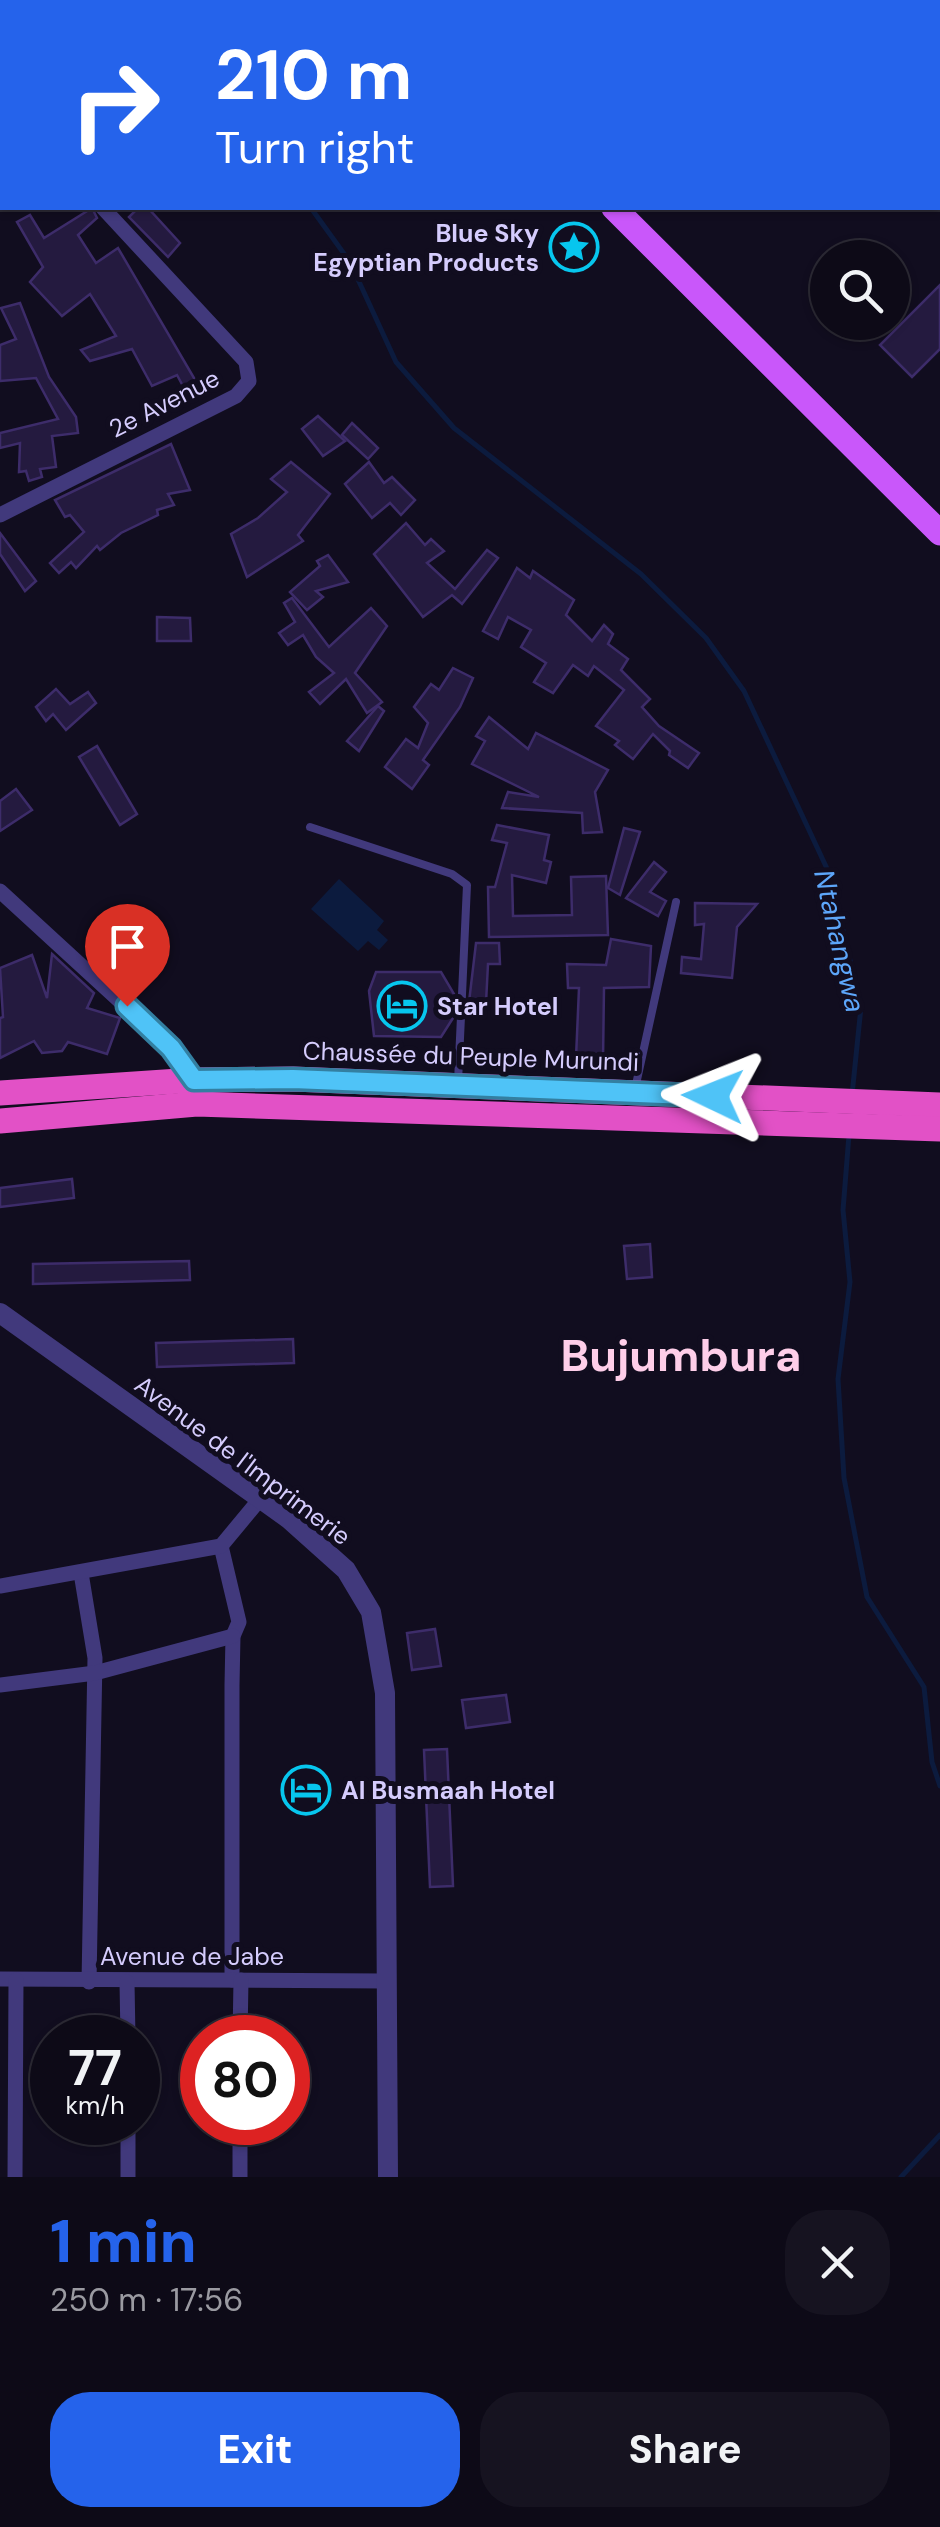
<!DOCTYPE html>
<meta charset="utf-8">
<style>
:root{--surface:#0d0a17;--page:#161320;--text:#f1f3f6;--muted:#9a9aa1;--line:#2d2b36;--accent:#2563eb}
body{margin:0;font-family:"DM Sans",sans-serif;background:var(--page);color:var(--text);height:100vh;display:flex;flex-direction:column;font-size:38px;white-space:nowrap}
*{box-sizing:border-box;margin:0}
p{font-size:32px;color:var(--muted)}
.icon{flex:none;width:55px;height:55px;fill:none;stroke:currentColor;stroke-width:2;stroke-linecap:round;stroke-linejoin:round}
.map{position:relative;height:2177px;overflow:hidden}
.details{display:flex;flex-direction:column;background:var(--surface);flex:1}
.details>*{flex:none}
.guide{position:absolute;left:0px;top:0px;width:940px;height:210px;box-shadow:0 2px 8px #0004,0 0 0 2px var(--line);background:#2563eb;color:#fff;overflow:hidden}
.controls{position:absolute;left:810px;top:240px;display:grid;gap:20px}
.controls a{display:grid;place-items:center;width:100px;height:100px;border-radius:50%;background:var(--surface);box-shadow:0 2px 8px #0004,0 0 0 2px var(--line);font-size:50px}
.speed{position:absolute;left:30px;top:2015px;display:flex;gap:20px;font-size:50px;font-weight:700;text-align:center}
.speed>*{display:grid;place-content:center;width:130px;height:130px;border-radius:50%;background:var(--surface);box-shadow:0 2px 8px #0004,0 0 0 2px var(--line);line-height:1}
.speed small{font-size:25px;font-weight:400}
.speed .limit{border:15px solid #d22;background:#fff;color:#111}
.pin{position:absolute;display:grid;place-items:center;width:85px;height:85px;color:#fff;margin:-102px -42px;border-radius:50% 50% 50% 0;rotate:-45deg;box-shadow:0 0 10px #0007}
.pin .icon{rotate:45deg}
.me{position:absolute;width:110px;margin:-55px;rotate:272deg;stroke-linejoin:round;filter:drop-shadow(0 0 8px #0008)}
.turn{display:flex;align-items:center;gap:35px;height:210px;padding:0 50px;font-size:45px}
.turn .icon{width:130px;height:130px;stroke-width:2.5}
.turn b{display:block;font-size:70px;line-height:85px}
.round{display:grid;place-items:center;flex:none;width:105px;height:105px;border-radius:40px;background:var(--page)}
.headline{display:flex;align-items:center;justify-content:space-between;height:170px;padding:0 50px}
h1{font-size:60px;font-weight:800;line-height:75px;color:var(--accent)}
.button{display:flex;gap:20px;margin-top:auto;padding:20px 50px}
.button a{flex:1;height:115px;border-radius:40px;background:var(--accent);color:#fff;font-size:40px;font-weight:800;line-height:115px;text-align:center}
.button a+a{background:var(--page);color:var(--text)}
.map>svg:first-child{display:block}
.water{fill:#0c1b3e}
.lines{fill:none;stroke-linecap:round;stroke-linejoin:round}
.stream{stroke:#0c1b3e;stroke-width:5}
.building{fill:#241a3f;stroke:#3d2c6a;stroke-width:2.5}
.service{stroke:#41397c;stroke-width:8}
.minor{stroke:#41397c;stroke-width:15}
.tertiary{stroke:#41397c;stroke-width:20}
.primary{stroke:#c957fa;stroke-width:25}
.trunk{stroke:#e251c6;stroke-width:25}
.route-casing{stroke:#337fa1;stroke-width:25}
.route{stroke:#4fc3f7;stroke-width:18}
.labels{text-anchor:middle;stroke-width:10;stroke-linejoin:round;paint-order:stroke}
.poi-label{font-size:25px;font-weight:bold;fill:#d5ccfd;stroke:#110d1f;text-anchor:start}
.street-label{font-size:25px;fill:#d5ccfd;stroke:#110d1f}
.water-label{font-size:28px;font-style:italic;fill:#5da6fa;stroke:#110d1f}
.town-label{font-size:45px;font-weight:bold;fill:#fecee9;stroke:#110d1f}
</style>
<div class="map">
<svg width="940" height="2177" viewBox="0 0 940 2177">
<rect width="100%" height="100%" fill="#110d1f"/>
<path class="water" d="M339,879L384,921L377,930L388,940L379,950L368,941L358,951L311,909Z"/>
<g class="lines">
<g class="stream">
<path d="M98,0L101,2"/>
<path d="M311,208L350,262L396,362L454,428L641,574L706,638L744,691L830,875L861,1007L852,1095"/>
<path d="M849,1135L843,1210L850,1282L838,1379L844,1478L867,1597L924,1687L932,1762L940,1786"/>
<path d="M901,2177L940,2135"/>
</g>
</g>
<g class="building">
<path d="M92,208L97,218L78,235L96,263L118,248L201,390L190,399L177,375L152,386L132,349L90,361L81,350L116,336L90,294L62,316L30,282L43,267L17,222L30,215L44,238Z"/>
<path d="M138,208H148L180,243L168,257L129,217Z"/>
<path d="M940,285V349L912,377L880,345Z"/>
<path d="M20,303L49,377L76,417L78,433L52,436L56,467L40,469L42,477L29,481L26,471L19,472L20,443L0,448V433L58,419L36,378L0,381V345L16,339L1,308Z"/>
<path d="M318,416L345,441L323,456L302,429Z"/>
<path d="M352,423L378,448L368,459L342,435Z"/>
<path d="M171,444L190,490L168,494L174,505L157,510L158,515L121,533L100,550L97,546L76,568L71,562L59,573L50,563L84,532L70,515L65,517L55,500Z"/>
<path d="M291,462L330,494L298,535L303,541L247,577L231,534L258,518L287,492L271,479Z"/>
<path d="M369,462L384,483L392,477L415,500L401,515L390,503L372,518L345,484Z"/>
<path d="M406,523L425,545L431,539L444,551L427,563L455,589L487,550L498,558L462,604L452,595L423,617L374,554Z"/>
<path d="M0,533L36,581L25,591L0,554Z"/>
<path d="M328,555L348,582L316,591L323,597L307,610L290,592L320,566L317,561Z"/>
<path d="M517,568L530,578L533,571L574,600L566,615L592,641L604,625L613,634L608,644L628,659L621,670L650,699L642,707L659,726L699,753L688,768L669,755L670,751L653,734L633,759L615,745L619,741L596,726L624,690L594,666L588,676L573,665L553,693L534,682L546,663L521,647L531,630L508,617L498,639L483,631Z"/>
<path d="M292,598L329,647L371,608L387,626L355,673L382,702L367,713L346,679L320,704L309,692L334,673L316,657L303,635L288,645L279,633L295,622L284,603Z"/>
<path d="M157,617L190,618L191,641H157Z"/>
<path d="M453,668L473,678L460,707L423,760L429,765L412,789L385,767L406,739L418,748L428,723L414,707L431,684L439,690Z"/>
<path d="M56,689L70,704L88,692L96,703L66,730L53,714L46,721L36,707Z"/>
<path d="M378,706L384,711L359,751L347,741Z"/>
<path d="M489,717L528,749L536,733L608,770L595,792L602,832L583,833L582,813L502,808L508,792L539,797L472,764L485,741L476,736Z"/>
<path d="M97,746L137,814L120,825L79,757Z"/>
<path d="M16,789L32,810L0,831V801Z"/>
<path d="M497,825L549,835L544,860L551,862L546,883L512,875L513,916L572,915L571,877L606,876L608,935L489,937L488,887H495L507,843L492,840Z"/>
<path d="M624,828L640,832L620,895L608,888Z"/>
<path d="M654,862L666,872L650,892L666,901L658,916L626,898Z"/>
<path d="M695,903L757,904L737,927L732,978L681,973L682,957L701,959L704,924L695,925Z"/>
<path d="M611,939L651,946L649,987L604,988L603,1061L576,1058L579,988H568L567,964L606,965Z"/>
<path d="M476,943H499L500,964H488L486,1003L469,1002Z"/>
<path d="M52,954L94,993L87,1008L120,1018L107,1054L68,1042L62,1051L42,1053L34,1041L0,1058V1018L3,1017L0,968L32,955L47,998Z"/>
<path d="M376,972H441L454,994L453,1018L441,1037L374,1036L369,991Z"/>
<path d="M72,1179L74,1198L0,1207V1188Z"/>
<path d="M650,1244L652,1277L627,1279L624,1246Z"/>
<path d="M189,1261L190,1280L33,1284V1264Z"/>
<path d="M293,1339L294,1363L157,1367L156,1343Z"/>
<path d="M435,1629L441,1666L412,1670L407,1633Z"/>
<path d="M506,1695L510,1722L466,1728L462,1700Z"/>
<path d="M447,1749L453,1886L430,1887L424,1750Z"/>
</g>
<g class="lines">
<g class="service">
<path d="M310,827L452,874L467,885L458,1082"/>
<path d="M635,1089L676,902"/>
</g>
<g class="minor">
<path d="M0,90L2,93"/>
<path d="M0,515L236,396L249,381L246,362L103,208"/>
<path d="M0,891L171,1048L194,1084"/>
<path d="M221,1546L239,1622L233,1636L232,1685V1980"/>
<path d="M81,1573L95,1658L89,1982"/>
<path d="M0,1586L221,1546L260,1499"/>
<path d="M0,1685L95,1673L233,1636"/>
<path d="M0,1979L385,1981"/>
<path d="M127,1982L128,2038"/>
<path d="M240,2038L241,1980"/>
<path d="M128,2122V2177"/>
<path d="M15,2177L16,1980"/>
<path d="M240,2177V2122"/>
</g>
<g class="tertiary">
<path d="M792,2L795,0"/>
<path d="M0,1313L289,1519L346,1570L371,1612L385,1693L388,2177"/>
</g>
<g class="primary">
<path d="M400,0L402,2"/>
<path d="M614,208L940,533"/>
</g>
<g class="trunk">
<path d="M0,1093L194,1080L293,1079L940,1105"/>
<path d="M0,1121L197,1104L940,1129"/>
</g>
</g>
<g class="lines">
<g class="route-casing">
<path id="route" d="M127,1006L171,1048L194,1080L293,1079L713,1096"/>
</g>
<use href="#route" class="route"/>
</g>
<defs>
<g id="sight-ring" transform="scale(2.5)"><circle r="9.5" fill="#110d1f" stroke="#07c6ee" stroke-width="1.5"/><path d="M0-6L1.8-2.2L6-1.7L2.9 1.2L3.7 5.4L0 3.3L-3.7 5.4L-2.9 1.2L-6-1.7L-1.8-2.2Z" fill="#07c6ee"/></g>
<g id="hotel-ring" transform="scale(2.5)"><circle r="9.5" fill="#110d1f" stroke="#07c6ee" stroke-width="1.5"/><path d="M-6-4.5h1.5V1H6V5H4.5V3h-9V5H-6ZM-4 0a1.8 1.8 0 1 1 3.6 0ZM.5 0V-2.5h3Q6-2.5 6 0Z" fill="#07c6ee"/></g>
</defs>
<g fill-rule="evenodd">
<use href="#sight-ring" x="574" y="247"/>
<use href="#hotel-ring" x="402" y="1006"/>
<use href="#hotel-ring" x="306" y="1790"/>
</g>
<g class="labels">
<g class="poi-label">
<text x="539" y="242" text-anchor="end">Blue Sky<tspan x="539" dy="29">Egyptian Products</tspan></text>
<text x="437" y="1015">Star Hotel</text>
<text x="341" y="1799">Al Busmaah Hotel</text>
</g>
<g class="street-label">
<text transform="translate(164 403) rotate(-27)" y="9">2e Avenue</text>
<text transform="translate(471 1056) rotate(2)" y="9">Chaussée du Peuple Murundi</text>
<text transform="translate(243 1460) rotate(37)" y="9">Avenue de l'Imprimerie</text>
<text x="192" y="1965">Avenue de Jabe</text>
</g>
<g class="water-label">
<text transform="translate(840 941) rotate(77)" y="10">Ntahangwa</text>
</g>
<g class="town-label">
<text x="681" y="1371">Bujumbura</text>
</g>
</g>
</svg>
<div class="controls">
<a><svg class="icon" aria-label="search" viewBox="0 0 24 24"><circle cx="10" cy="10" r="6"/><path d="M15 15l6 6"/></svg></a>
</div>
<div class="speed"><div>77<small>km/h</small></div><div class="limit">80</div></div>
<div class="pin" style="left:127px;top:1006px;background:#d93025"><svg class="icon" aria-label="arrive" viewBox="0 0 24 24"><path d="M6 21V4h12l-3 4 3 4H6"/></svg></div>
<svg class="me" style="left:713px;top:1096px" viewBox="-20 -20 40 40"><path d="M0-17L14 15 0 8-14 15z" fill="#4fc3f7" stroke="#fff" stroke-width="4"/></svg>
<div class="guide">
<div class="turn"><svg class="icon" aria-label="right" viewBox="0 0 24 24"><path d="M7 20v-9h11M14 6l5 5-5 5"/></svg><div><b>210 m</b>Turn right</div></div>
</div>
</div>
<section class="details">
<div class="headline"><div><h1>1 min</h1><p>250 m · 17:56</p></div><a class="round"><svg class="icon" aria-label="close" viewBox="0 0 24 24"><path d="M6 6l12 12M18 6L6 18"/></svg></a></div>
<div class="button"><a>Exit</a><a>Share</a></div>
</section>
